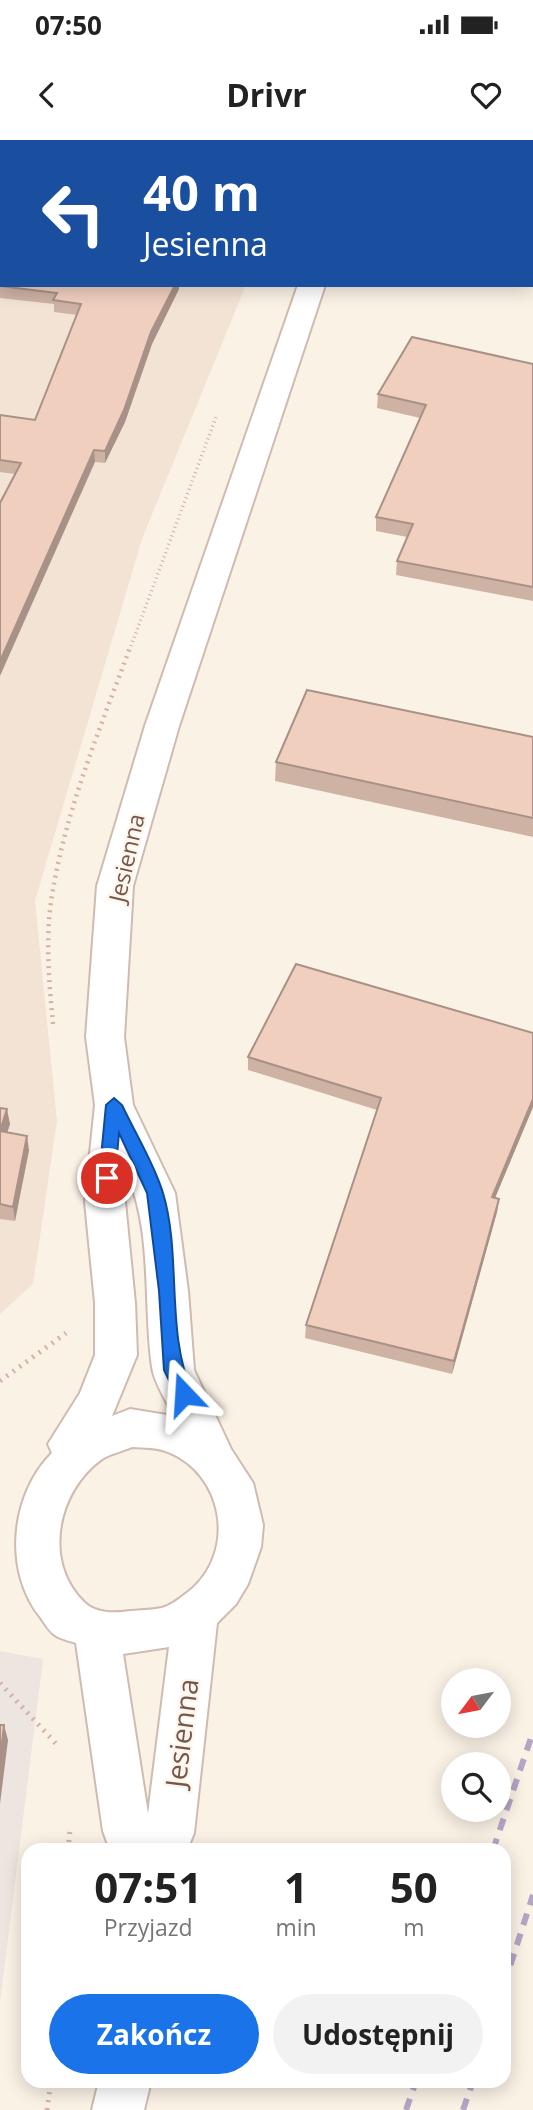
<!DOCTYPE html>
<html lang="pl">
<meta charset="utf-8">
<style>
:root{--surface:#fff;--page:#f2f2f2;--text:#222;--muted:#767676;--accent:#1a73e8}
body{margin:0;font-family:"Open Sans",sans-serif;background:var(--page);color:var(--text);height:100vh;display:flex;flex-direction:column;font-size:26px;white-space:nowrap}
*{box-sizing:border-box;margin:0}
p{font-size:23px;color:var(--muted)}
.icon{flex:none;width:38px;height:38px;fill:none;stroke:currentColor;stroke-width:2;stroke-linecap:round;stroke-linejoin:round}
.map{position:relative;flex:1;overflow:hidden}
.drawer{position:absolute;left:21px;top:1703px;width:490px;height:245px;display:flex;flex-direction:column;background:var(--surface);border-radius:21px;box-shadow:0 4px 18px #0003}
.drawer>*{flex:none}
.hud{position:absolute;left:0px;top:0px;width:534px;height:147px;box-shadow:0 4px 18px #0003;background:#1a4fa0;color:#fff;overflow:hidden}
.needle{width:46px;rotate:238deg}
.tools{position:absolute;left:441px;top:1528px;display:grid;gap:14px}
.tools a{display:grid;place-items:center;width:70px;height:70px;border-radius:50%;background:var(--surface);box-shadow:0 4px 18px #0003;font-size:35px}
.pin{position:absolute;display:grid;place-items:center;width:60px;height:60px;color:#fff;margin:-30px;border:4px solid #fff;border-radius:50%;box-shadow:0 2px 7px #0007}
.me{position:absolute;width:77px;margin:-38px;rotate:340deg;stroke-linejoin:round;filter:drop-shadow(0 0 5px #0008)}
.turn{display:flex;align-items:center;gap:24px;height:147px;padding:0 28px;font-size:32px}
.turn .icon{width:91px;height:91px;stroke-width:2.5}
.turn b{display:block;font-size:49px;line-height:60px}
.eta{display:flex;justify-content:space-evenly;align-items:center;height:119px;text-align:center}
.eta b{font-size:42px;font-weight:700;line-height:49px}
.action{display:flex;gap:14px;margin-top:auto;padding:14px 28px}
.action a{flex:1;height:80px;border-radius:42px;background:var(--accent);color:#fff;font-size:28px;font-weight:700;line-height:80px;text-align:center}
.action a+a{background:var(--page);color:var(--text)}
.status{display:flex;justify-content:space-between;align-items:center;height:49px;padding:0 35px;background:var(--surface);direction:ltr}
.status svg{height:19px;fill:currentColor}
header{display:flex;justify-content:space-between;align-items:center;height:91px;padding:0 28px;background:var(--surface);font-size:32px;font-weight:700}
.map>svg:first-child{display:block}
.residential{fill:#f3e3d5}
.industrial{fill:#ece5e0}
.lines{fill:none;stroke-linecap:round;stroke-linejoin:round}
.tertiary-casing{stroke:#cfbbb0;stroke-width:4}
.path-far2{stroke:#d5b2a2;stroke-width:3.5;stroke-dasharray:1 3.5;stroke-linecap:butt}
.path-far1{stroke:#d5b2a2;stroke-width:4.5;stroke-dasharray:2 5;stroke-linecap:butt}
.path{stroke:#d5b2a2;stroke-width:5;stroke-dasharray:2 6;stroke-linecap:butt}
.tertiary{fill:#fff;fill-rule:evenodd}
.rail{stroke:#b4a5c5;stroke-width:6;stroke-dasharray:12 9;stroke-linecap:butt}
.wall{fill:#ceb2a4}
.shaded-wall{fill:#a89186}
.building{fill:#f0cfbf;stroke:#a89186;stroke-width:2}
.route{fill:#1a73e8;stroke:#114b97;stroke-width:2}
.labels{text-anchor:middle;stroke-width:5;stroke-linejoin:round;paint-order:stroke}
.street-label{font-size:23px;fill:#74574c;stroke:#fef6ed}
.near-street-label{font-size:28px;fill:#74574c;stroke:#fef6ed}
</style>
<div class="status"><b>07:50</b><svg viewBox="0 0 49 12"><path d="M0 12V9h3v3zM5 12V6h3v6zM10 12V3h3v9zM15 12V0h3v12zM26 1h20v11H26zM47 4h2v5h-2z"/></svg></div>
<header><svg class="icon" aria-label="back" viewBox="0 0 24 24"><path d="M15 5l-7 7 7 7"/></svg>Drivr<svg class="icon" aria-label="heart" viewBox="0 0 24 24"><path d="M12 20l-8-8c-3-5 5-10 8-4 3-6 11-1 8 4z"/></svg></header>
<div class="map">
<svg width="533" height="1970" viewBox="0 0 533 1970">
<rect width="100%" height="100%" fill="#fbf2e6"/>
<path class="residential" d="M0,0H533V135L532,2H2V145H246L142,399L35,761L57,981L33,1144L0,1174Z"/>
<path class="industrial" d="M0,1511L43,1519L0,1862Z"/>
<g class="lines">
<g class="tertiary-casing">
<g id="tertiary">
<path d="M354,0H380L354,2Z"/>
<path d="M298,145H325L179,586L133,746L124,897L133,965L175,1053L188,1151L194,1230L231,1309L253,1343L263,1385L261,1407L248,1444L236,1464L217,1483L194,1693L187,1710H110L103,1691L76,1503C70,1501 61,1499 55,1495C50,1492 45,1484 41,1478C3,1432 10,1355 52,1313L48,1304L80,1253L95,1215V1163L85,1062L95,965L86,897L97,746L145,586ZM127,1035C153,1091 143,1166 152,1227C154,1243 167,1261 173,1276L130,1269L112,1276L137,1215L135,1163L125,1062ZM132,1307C144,1308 157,1307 168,1312C223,1334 236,1408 193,1448C184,1455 173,1465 162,1468C152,1470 140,1470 130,1471C115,1473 97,1474 85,1463C42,1423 57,1351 102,1319C110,1314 123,1311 132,1307ZM169,1507L148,1674L123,1514Z"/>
<path d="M99,1941H151L144,1970H92Z"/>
</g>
</g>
<path class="path-far2" d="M131,506L216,277"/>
<path class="path-far1" d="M53,884C49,842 45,798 52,755C66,669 101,586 131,505"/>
<g class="path">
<path d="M0,1241L66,1193"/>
<path d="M0,1543L59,1607"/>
<path d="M68,1710L70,1690"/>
<path d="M47,1970L51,1941"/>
</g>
<use href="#tertiary" class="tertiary"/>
<g class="rail">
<path d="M493,1710L533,1592"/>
<path d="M504,1845L533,1755"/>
<path d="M406,1970L416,1941"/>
<path d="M463,1970L473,1941"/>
</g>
</g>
<g class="wall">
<path d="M0,88L179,149L152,204L125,282L105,323L95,322L15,334L0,332V275L35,280L77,175L54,172V164L0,158Z"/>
<path d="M533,224V461L396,435L397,421L407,397L376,391V377L420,278L377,268L378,254Z"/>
<path d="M533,597V697L275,641L276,622Z"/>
<path d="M533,893V967L495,1058L499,1059L497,1072L452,1234L305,1198L306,1185L377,970L248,930V917Z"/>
<path d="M0,968L10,984L7,992L29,1010L15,1081L0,1079Z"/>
</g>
<g class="shaded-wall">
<rect x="0" y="69" width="2" height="12"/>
<path d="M175,145H179V149L152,204L125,282L105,323V311L151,192Z"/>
<path d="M94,310L95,322L0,536V521Z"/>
<path d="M533,959V967L490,1070L492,1057Z"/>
<path d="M7,969L10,984L3,1006L0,991Z"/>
<path d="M27,996L29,1010L15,1081L13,1067Z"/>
<path d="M499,1059L497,1072L452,1234L454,1221Z"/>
<path d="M4,1585L8,1600L0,1664V1621Z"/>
</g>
<g class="building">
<path d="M20,0H100L113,2H19Z"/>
<path d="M115,0H223L222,2H114Z"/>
<path d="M498,0H533V110H532V2H497Z"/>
<path d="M2,33V69H0V36Z"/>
<path d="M2,87V145H175L151,192L124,270L105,311L94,310L0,521V363L21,323L0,320V275L35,280L81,164L53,160L57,153L0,146V88Z"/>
<path d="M412,197L533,224V447L397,421L413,384L376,377L426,265L378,254Z"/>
<path d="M307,550L533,597V678L276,622Z"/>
<path d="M296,824L533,893V959L492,1057L499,1059L454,1221L306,1185L381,958L248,917Z"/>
<path d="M0,968L7,969L0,991L27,996L13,1067L0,1064Z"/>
<path d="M0,1585H4L0,1621Z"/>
</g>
<path class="route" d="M114,958L122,965C135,993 154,1023 163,1053C182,1116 165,1195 193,1254L184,1261L178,1259L164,1230L159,1151L147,1053L119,993L115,1038L107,1044L99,1038L106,965Z"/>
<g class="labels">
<g class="street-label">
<text transform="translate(127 718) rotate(-77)" y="8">Jesienna</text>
</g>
<g class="near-street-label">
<text transform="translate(182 1593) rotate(-83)" y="10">Jesienna</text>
</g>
</g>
</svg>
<div class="tools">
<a><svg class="needle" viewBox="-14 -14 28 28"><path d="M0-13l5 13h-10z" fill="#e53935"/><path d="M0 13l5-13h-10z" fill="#767676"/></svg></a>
<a><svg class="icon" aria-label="search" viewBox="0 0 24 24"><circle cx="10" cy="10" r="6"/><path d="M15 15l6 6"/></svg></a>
</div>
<div class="pin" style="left:107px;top:1038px;background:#d93025"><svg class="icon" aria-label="arrive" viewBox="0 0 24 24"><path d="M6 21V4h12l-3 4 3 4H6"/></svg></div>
<svg class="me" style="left:184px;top:1254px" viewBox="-20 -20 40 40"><path d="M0-17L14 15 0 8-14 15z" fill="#1a73e8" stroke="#fff" stroke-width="4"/></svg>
<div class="hud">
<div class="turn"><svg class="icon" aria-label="left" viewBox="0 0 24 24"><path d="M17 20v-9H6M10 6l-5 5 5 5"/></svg><div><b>40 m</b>Jesienna</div></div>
</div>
<section class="drawer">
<div class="eta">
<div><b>07:51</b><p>Przyjazd</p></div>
<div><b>1</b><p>min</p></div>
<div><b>50</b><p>m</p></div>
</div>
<div class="action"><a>Zakończ</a><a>Udostępnij</a></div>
</section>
</div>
